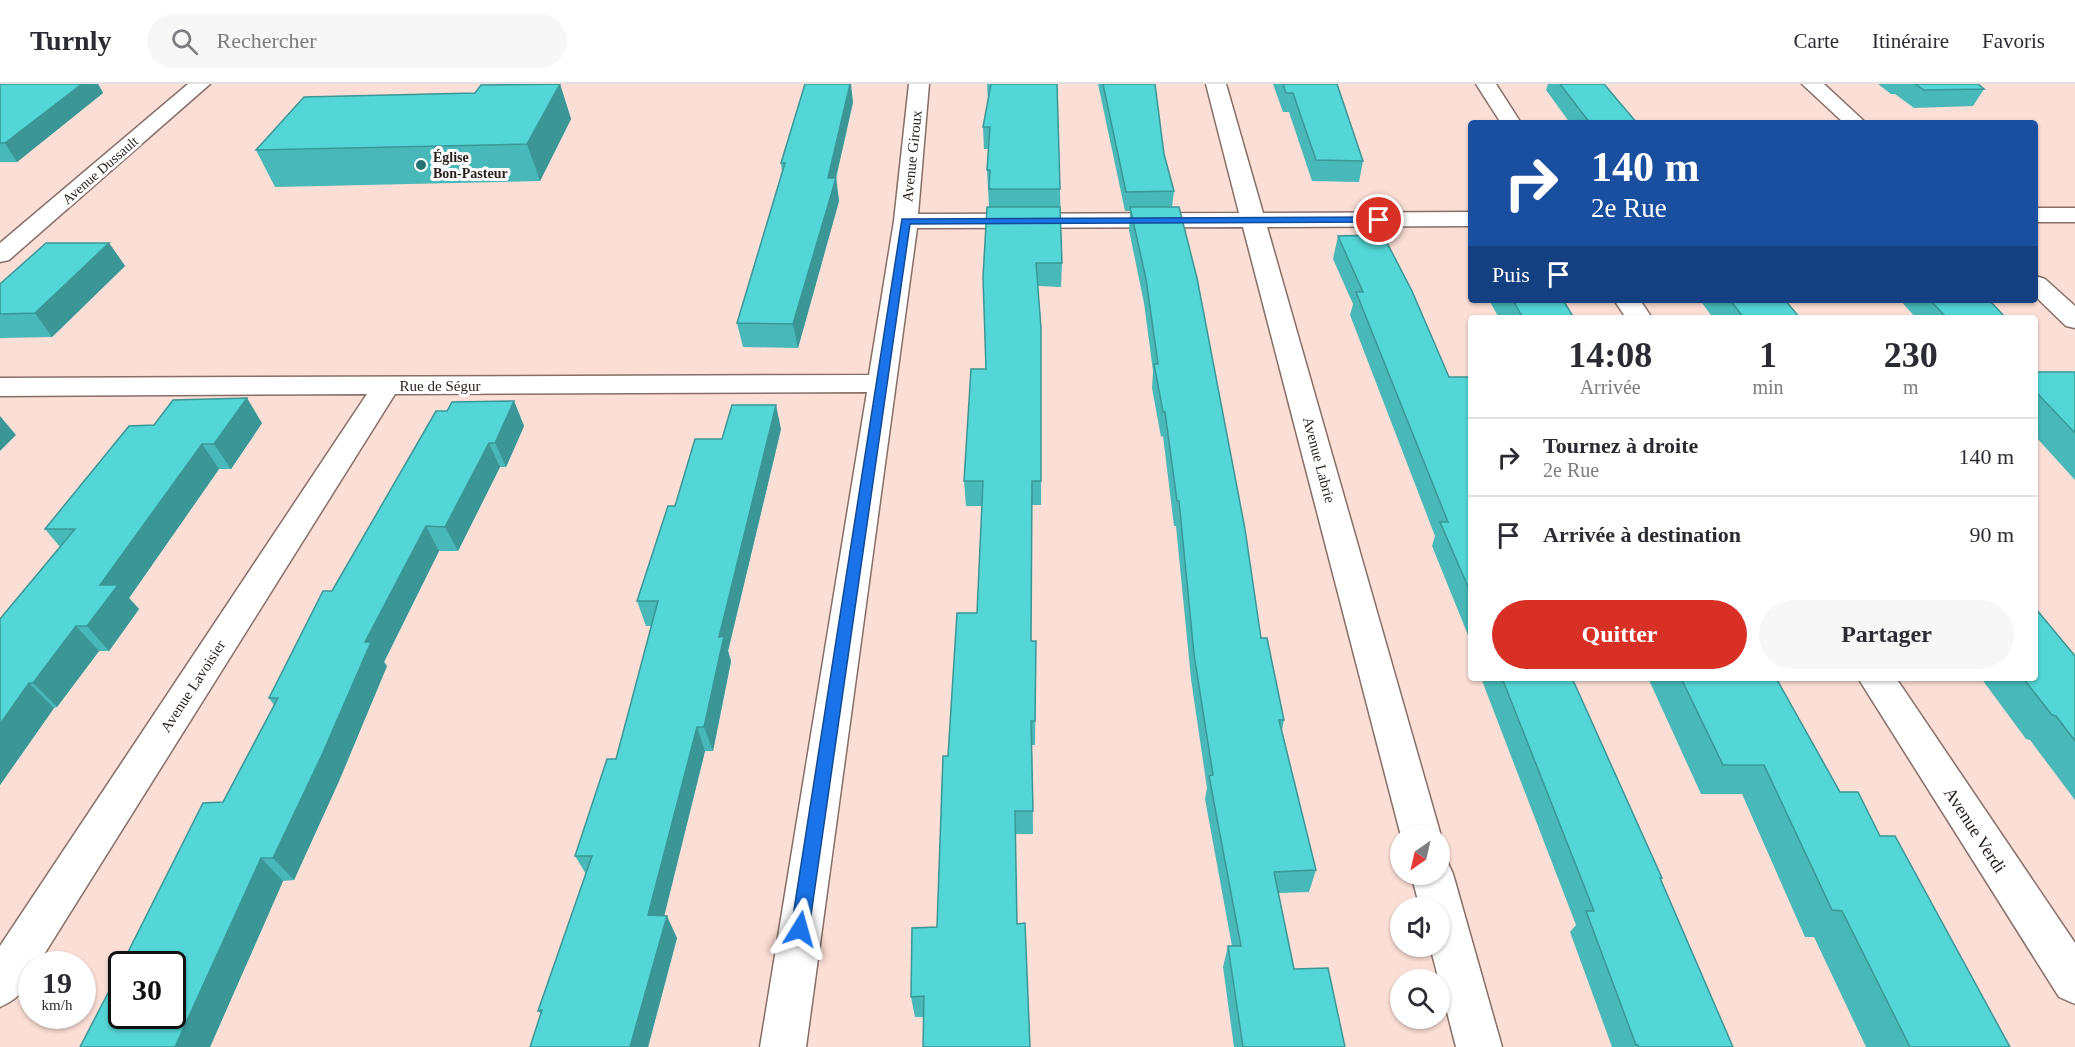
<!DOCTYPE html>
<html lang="fr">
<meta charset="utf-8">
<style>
:root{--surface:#fff;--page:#f7f7f7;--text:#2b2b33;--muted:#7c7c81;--line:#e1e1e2;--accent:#d93025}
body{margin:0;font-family:"Times New Roman",serif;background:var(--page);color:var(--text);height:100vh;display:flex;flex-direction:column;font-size:22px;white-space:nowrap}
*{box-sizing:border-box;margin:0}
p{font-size:20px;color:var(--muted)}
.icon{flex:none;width:33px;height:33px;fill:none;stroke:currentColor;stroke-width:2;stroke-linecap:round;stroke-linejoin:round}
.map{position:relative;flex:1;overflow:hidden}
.sheet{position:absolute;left:1468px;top:231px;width:570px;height:366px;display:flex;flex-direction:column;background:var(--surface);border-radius:6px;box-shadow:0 2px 4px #0004}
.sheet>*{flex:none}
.hud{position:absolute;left:1468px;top:36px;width:570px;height:183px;border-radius:6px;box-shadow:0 2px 4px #0004;background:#1a4fa0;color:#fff;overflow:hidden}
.needle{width:39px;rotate:214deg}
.buttons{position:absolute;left:1390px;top:741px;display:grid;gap:12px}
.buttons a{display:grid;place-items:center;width:60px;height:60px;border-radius:50%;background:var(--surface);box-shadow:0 2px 4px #0004;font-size:30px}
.speed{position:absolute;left:18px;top:867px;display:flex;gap:12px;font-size:30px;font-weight:700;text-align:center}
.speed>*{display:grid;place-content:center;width:78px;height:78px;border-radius:50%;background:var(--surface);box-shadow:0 2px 4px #0004;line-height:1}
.speed small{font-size:15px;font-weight:400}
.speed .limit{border:3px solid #111;border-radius:9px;background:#fff;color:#111}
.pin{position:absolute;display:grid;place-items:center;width:51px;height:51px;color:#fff;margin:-26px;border:3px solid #fff;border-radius:50%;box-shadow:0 2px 6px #0007}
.me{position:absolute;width:66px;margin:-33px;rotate:8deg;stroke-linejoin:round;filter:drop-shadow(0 0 4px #0008)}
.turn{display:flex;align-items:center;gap:21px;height:126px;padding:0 24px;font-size:27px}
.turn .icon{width:78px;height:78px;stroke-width:2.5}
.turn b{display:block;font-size:42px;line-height:51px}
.then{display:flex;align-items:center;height:57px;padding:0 24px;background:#0003;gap:12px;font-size:22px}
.eta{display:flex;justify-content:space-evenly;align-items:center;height:102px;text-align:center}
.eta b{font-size:36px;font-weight:700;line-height:42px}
.primary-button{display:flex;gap:12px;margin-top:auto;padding:12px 24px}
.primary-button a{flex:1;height:69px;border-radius:36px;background:var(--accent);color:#fff;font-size:24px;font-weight:700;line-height:69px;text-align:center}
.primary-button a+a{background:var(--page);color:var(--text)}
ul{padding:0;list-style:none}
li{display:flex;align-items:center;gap:18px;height:78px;padding:0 24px;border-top:2px solid var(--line)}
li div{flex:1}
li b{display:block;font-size:22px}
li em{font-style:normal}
header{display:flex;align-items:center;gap:36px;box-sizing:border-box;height:84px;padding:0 30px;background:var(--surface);border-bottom:2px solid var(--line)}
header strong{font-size:28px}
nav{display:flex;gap:33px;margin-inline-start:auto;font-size:21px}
.search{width:420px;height:54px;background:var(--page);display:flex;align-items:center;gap:15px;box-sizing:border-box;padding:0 21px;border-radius:33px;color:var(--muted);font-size:22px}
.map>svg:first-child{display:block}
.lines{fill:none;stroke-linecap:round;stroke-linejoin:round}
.minor-casing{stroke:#876e66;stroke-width:3}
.minor{fill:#fff;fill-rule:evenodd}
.wall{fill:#48b8b8}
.shaded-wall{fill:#3b9696}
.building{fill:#54d6d6;stroke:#3b9696;stroke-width:1.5}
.route{fill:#1a73e8;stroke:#114b97;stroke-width:1.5}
.poi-dot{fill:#287373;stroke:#fff;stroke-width:2}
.labels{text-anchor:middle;stroke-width:6;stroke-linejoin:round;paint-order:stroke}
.far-poi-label{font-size:14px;font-weight:bold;fill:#281e1b;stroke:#fff;text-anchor:start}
.far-street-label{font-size:14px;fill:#281e1b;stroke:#fff}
.street-label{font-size:15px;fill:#281e1b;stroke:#fff}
.near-street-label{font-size:18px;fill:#281e1b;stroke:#fff}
</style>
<header>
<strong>Turnly</strong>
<div class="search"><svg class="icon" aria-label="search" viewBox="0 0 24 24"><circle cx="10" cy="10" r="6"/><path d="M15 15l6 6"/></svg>Rechercher</div>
<nav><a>Carte</a><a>Itinéraire</a><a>Favoris</a></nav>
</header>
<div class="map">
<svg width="2075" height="963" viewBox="0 0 2075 963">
<rect width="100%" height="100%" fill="#fbded5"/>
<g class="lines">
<g class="minor-casing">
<g id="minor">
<path d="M188,0H210L9,176L0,178V159Z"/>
<path d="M909,0H929L918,130L1239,129L1206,0H1226L1263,129L1472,128V142L1267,143L1441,752L1440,755V752H1401L1243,143L917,144L806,963H760L867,308L395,310L38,880H32C32,902 18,915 0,923V862L367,310L0,312V294L869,291L894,137Z"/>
<path d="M1476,0H1496L1521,39H1501Z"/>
<path d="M1802,0H1824L1866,39H1844Z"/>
<rect x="2036" y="124" width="39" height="14"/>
<path d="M2036,192L2045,195L2075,222V244L2066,242L2036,213Z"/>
<path d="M1614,216H1640L1652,234H1626Z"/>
<path d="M1858,594H1896L2075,859V920L2059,913Z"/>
<path d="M1440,774L1447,777L1453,790L1502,963H1456L1430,862H1440V824H1420L1411,790H1440Z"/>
</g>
</g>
<use href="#minor" class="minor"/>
</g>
<g class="wall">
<path d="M0,0H98L103,9L17,78H0Z"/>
<path d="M560,0L571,35L540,97L275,103L256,66L475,9Z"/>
<path d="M987,0H1057L1062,179L1061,203L1038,202L1041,244V421H1032L1031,557H1036L1035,661H1032L1033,750H1015L924,933H915L911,913L937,843L948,672L977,529L982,422H966L964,397L986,285L989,123L987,86L989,65H984L983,43L988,17Z"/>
<path d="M1098,0H1155L1164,70L1174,107L1172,123L1261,554L1284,636L1282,646L1316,786L1309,808L1278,809L1294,885L1345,963H1234L1223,883L1228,862H1232L1205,715L1207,704L1191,595L1176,442H1174L1163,352L1161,353L1152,304L1153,287L1144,219L1129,146L1130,127H1125Z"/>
<path d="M1273,0H1337L1363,77L1359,98L1312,97L1289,28H1283Z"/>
<path d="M1548,0H1604L1637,39H1570L1546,6Z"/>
<path d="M1878,0H1978L1984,5L1973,22L1914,24L1895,10H1891Z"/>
<path d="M853,18L836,94L839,117L798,264L743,263L737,239L782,88L781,79Z"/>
<path d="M1338,152L1449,293H1472V561L1432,462L1435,452L1350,231L1353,220L1333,175Z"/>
<path d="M109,159L125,182L52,253L0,254V200Z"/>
<path d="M1489,216H1564L1574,234H1499Z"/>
<path d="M1700,216H1787L1786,217L1800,234H1713Z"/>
<path d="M1900,216H1989L2006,234H1916Z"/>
<path d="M2036,288H2075V396L2036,353Z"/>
<path d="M514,317L524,342L506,383H500L458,467H439L384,578L387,582L339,697L294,796L283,797L210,963H80L223,718L274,621L269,614L332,507L447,327Z"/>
<path d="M262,339L231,385H219L129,514L139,525L109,567H99L57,623L54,624L0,701V535L60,463L45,445L129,342Z"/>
<path d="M781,345L728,567L731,577L713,667H705L664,832L677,854L648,963H530L541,930L538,927L586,790L575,772L616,675L651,542H646L637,517L675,422Z"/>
<path d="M2075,572V716L2030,656L2026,655L1981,594H2036Z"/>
<path d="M1481,594H1572L1662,794L1661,796L1733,963H1612L1570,848L1576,841Z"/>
<path d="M1650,594H1776L1840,708L1880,752L2010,963H1866L1814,853H1805L1742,710H1701L1649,596Z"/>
</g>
<g class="shaded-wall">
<path d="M82,0H98L103,9L17,78L5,59Z"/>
<path d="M560,0L571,35L540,97L527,60Z"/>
<path d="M850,0H851L853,18L835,98L836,94L839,117L798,264L793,240Z"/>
<path d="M109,159L125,182L52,253L35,229Z"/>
<path d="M247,314L262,339L231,385L214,360Z"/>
<path d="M514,317L524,342L506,383L495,359Z"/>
<path d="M776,321L781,345L728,567L731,577L713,667L704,643L719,553Z"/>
<path d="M0,332L16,351L0,367Z"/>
<path d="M489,359L500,383L458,467L445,443Z"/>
<path d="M202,360L219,385L129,514L139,525L109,567L87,542L100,501Z"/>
<path d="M426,442L439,467L384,578L387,582L339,697L294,796L273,774L365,558Z"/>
<path d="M76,542L99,567L57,623L33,599Z"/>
<path d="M29,599L54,624L0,701V640Z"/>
<path d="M697,643L705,667L659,853L648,831Z"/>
<path d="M261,774L283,797L210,963H175Z"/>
<path d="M667,832L677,854L648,963H630Z"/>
</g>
<g class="building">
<path d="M0,0H82L5,59H0Z"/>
<path d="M560,0L527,60L256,66L304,13L475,9L481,1Z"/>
<path d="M805,0H850L828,94H836L793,240L737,239L785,79H781Z"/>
<path d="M991,0H1057L1060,105H989L990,86H987L990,43H983Z"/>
<path d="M1103,0H1155L1164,70L1174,107L1126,108Z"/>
<path d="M1283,0H1337L1363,77L1316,76L1293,9H1286Z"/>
<path d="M1560,0H1604L1637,39H1590Z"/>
<path d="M1915,0H1978L1984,5L1924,6Z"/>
<path d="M987,123H1060L1062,179H1036L1041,244V397H1032L1031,557H1036L1035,637H1031L1033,727H1015L1017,840L1025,839L1030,963H923L924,912L911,913L912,844L937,843L943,672H948L957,529H977L983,397H964L971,285H986L983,193Z"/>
<path d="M1130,123H1179L1197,194L1245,445L1261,554H1267L1284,636H1279L1316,786L1274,788L1294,885L1328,884L1345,963H1243L1228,862H1241L1209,692L1213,691L1194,570L1179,417H1177L1165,328H1163L1154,280H1158L1146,195Z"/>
<path d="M1383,151L1412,207L1449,293H1472V512L1440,438H1448L1356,208H1363L1338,152Z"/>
<path d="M46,159H109L35,229L0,230V200Z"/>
<path d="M1513,216H1563L1574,234H1523Z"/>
<path d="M1730,216H1785L1800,234H1744Z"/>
<path d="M1930,216H1989L2006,234H1947Z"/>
<path d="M2036,288H2075V349L2036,308Z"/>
<path d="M247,314L214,360H202L100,501H118L87,542H76L33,599H29L0,640V535L75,445H45L129,342L154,341L173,316Z"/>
<path d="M514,317L495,359H489L445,443L426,442L365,558H371L321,673L273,774H261L175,963H80L122,882V932H172V880H122L203,719L223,718L278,614H269L323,507H332L436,327H447L452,318Z"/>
<path d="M732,321H776L719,553L724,552L704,643H697L648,831L667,832L630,963H530L542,926L538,927L592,772H575L607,675H616L658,517H637L668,422H675L695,355H722Z"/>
<path d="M2036,525L2075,572V657L2056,632L2052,631L2023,594H2036Z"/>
<path d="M1502,594H1572L1662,794H1660L1733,963H1639L1638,961H1636L1586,827H1594Z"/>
<path d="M1681,594H1776L1840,708H1858L1880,752H1895L2010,963H1910L1842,827L1832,826L1764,681H1723Z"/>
</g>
<path class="route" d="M1379,133L1383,134V138L910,140L809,845L806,851L800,853L794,851L791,845L902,135Z"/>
<circle class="poi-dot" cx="421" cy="81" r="6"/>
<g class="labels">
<g class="far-poi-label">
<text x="433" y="78">Église<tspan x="433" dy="16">Bon-Pasteur</tspan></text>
</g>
<g class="far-street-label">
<text transform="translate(100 86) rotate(-41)" y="5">Avenue Dussault</text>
</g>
<g class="street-label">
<text transform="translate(912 72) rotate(-84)" y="5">Avenue Giroux</text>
<text x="440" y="307">Rue de Ségur</text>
<text transform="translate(1319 376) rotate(75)" y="5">Avenue Labrie</text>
<text transform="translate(193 602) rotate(-57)" y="5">Avenue Lavoisier</text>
</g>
<g class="near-street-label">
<text transform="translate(1975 746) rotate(57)" y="6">Avenue Verdi</text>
</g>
</g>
</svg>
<div class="buttons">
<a><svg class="needle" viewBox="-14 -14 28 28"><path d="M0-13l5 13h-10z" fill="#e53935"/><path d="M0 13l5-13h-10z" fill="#7c7c81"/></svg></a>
<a><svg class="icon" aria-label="sound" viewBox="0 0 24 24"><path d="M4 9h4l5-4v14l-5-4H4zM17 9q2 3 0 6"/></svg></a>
<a><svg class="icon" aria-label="search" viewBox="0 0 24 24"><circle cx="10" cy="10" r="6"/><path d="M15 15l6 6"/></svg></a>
</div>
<div class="speed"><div>19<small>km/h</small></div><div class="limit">30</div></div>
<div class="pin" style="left:1379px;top:136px;background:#d93025"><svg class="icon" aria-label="arrive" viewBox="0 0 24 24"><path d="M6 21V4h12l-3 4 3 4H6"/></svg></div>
<svg class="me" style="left:800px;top:845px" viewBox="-20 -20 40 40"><path d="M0-17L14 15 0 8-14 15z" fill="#1a73e8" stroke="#fff" stroke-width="4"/></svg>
<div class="hud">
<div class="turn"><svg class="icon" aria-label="right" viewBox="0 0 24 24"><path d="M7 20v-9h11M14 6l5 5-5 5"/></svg><div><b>140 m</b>2e Rue</div></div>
<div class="then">Puis<svg class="icon" aria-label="arrive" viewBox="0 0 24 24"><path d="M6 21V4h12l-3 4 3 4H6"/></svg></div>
</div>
<section class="sheet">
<div class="eta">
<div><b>14:08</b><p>Arrivée</p></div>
<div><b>1</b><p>min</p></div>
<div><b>230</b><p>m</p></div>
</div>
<ul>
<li><svg class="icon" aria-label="right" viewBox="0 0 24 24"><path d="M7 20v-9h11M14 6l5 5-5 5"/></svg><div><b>Tournez à droite</b><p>2e Rue</p></div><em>140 m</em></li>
<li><svg class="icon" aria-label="arrive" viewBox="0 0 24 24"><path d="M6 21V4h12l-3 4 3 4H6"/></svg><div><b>Arrivée à destination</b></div><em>90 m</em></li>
</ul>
<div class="primary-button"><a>Quitter</a><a>Partager</a></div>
</section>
</div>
